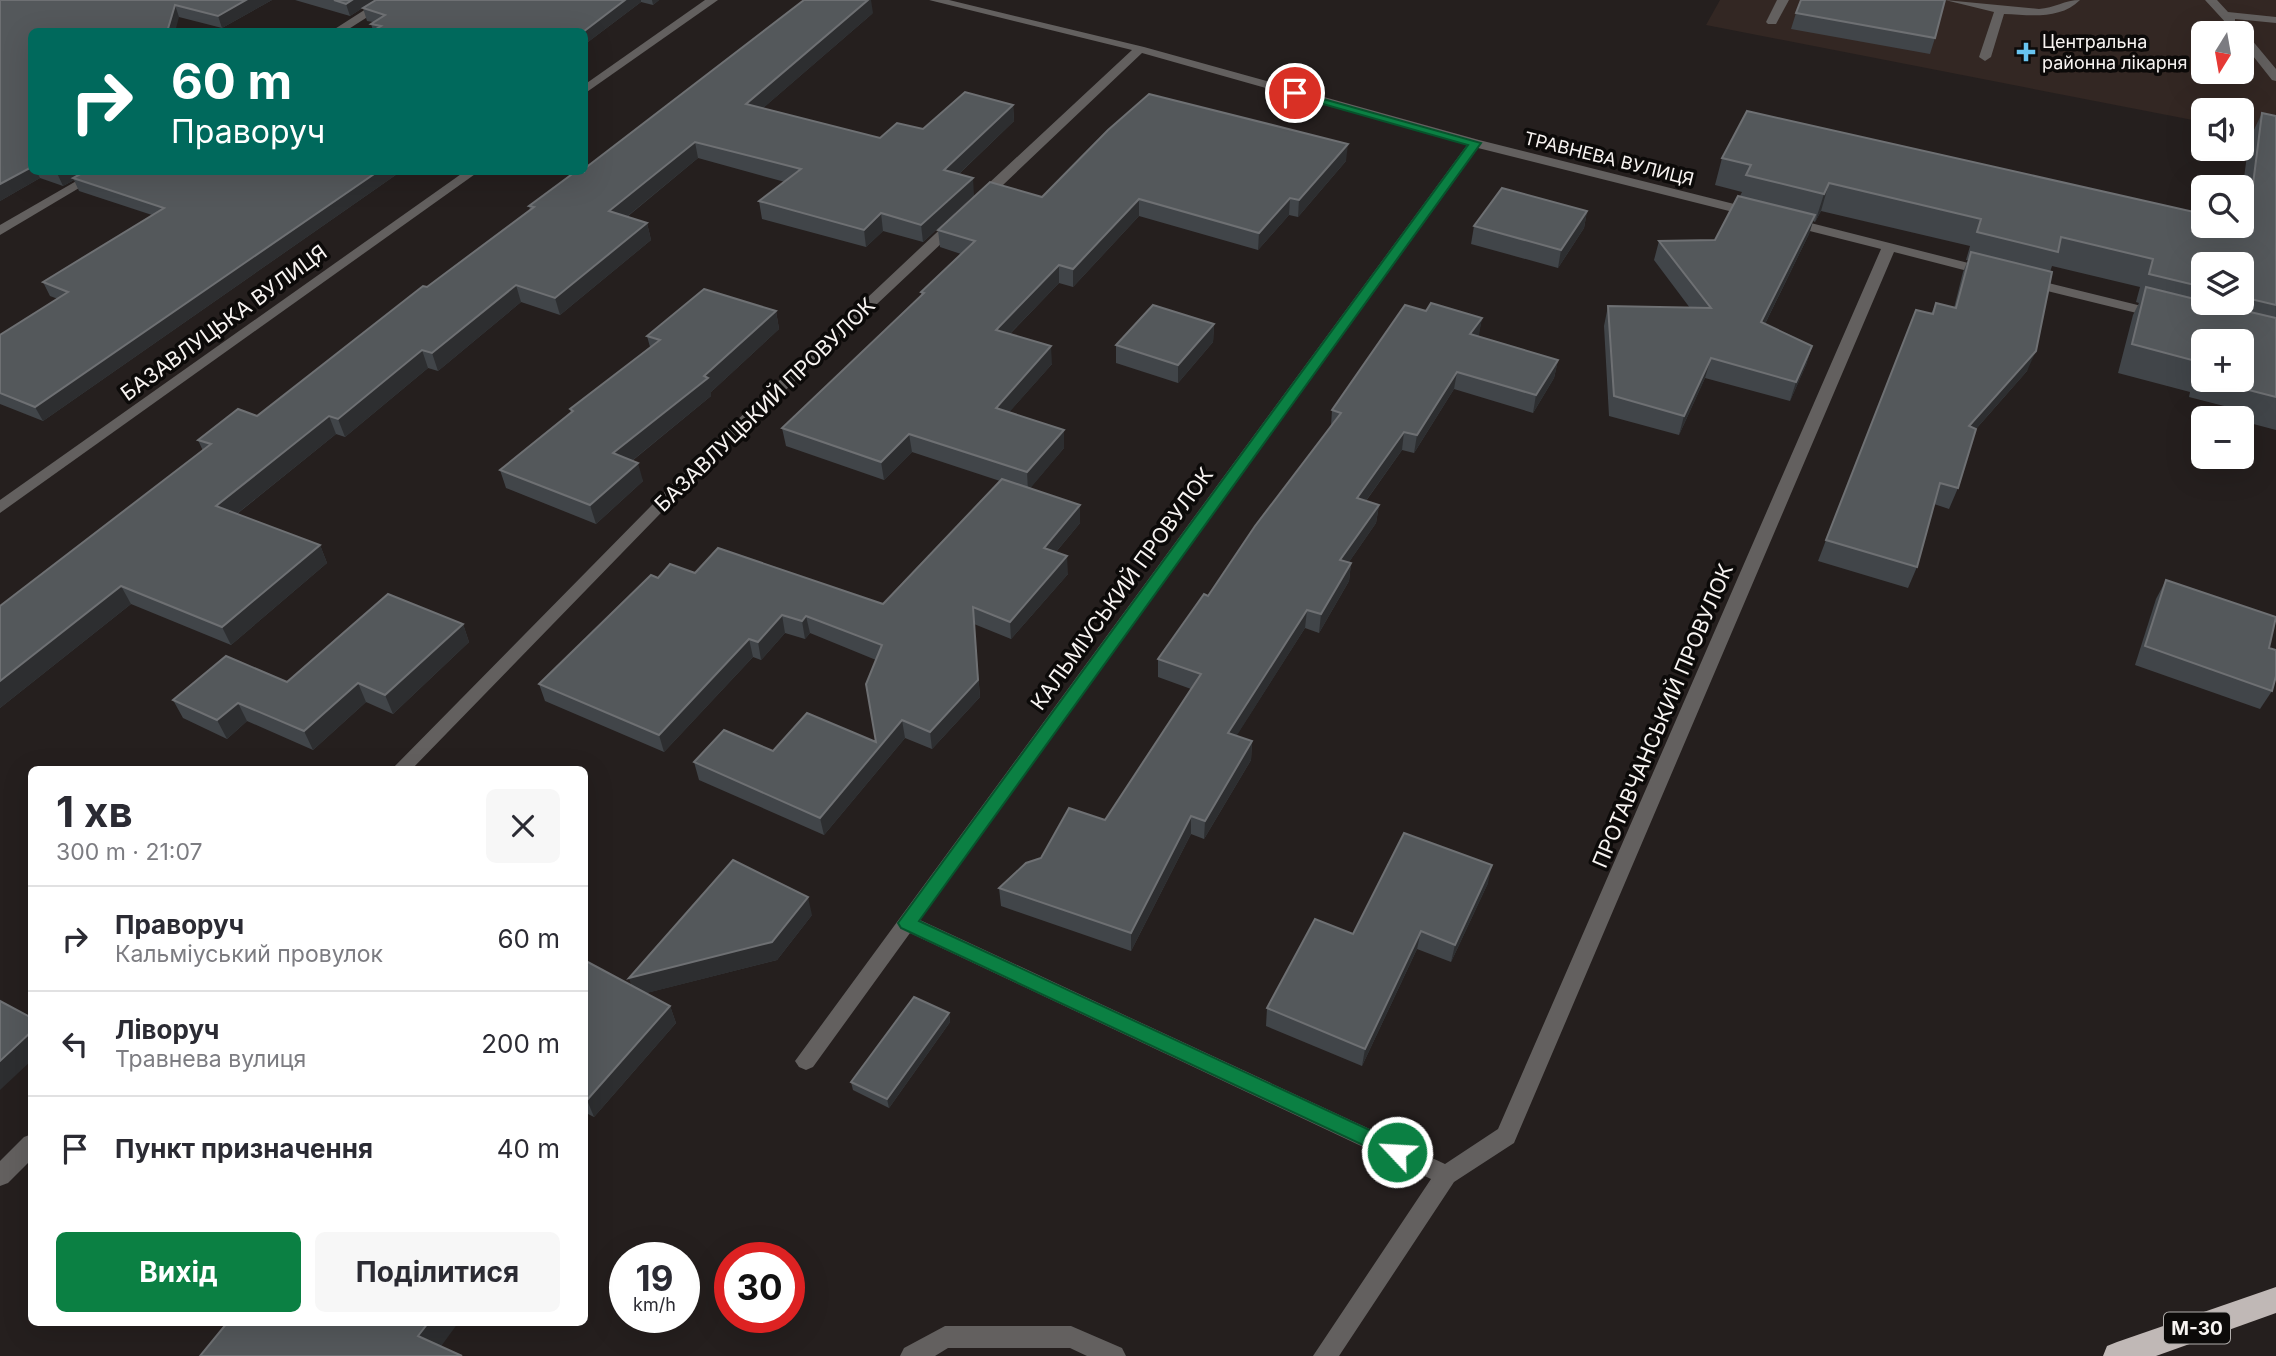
<!DOCTYPE html>
<html lang="uk">
<meta charset="utf-8">
<style>
:root{--surface:#fff;--page:#f7f7f7;--text:#2b2b33;--muted:#7c7c81;--line:#e1e1e2;--accent:#0b8043}
body{margin:0;font-family:Inter,sans-serif;background:var(--page);color:var(--text);height:100vh;display:flex;flex-direction:column;font-size:26px;white-space:nowrap}
*{box-sizing:border-box;margin:0}
p{font-size:23px;color:var(--muted)}
.icon{flex:none;width:38px;height:38px;fill:none;stroke:currentColor;stroke-width:2;stroke-linecap:round;stroke-linejoin:round}
.map{position:relative;flex:1;overflow:hidden}
.drawer{position:absolute;left:28px;top:766px;width:560px;height:560px;display:flex;flex-direction:column;background:var(--surface);border-radius:10px;box-shadow:0 7px 28px #0002}
.drawer>*{flex:none}
.hud{position:absolute;left:28px;top:28px;width:560px;height:147px;border-radius:10px;box-shadow:0 7px 28px #0002;background:#00695c;color:#fff;overflow:hidden}
.needle{width:46px;rotate:191deg}
.controls{position:absolute;left:2191px;top:21px;display:grid;gap:14px}
.controls a{display:grid;place-items:center;width:63px;height:63px;border-radius:10px;background:var(--surface);box-shadow:0 7px 28px #0002;font-size:35px}
.speed{position:absolute;left:609px;top:1242px;display:flex;gap:14px;font-size:35px;font-weight:700;text-align:center}
.speed>*{display:grid;place-content:center;width:91px;height:91px;border-radius:50%;background:var(--surface);box-shadow:0 7px 28px #0002;line-height:1}
.speed small{font-size:18px;font-weight:400}
.speed .limit{border:10px solid #d22;background:#fff;color:#111}
.pin{position:absolute;display:grid;place-items:center;width:60px;height:60px;color:#fff;margin:-30px;border:4px solid #fff;border-radius:50%;box-shadow:0 2px 7px #0007}
.me{position:absolute;width:77px;margin:-38px;rotate:295deg;stroke-linejoin:round;filter:drop-shadow(0 0 5px #0008)}
.turn{display:flex;align-items:center;gap:24px;height:147px;padding:0 28px;font-size:32px}
.turn .icon{width:91px;height:91px;stroke-width:2.5}
.turn b{display:block;font-size:49px;line-height:60px}
.round{display:grid;place-items:center;flex:none;width:74px;height:74px;border-radius:10px;background:var(--page)}
.summary{display:flex;align-items:center;justify-content:space-between;height:119px;padding:0 28px}
h1{font-size:42px;font-weight:700;line-height:52px}
.action{display:flex;gap:14px;margin-top:auto;padding:14px 28px}
.action a{flex:1;height:80px;border-radius:10px;background:var(--accent);color:#fff;font-size:28px;font-weight:700;line-height:80px;text-align:center}
.action a+a{background:var(--page);color:var(--text)}
ul{padding:0;list-style:none}
li{display:flex;align-items:center;gap:21px;height:105px;padding:0 28px;border-top:2px solid var(--line)}
li div{flex:1}
li b{display:block;font-size:26px}
li em{font-style:normal}
.map>svg:first-child{display:block}
.built{fill:#332723;fill-rule:evenodd}
.lines{fill:none;stroke-linecap:round;stroke-linejoin:round}
.minor{fill:#63605f;fill-rule:evenodd}
.highway{fill:#c0b8b6;fill-rule:evenodd}
.wall{fill:#414549;fill-rule:evenodd}
.shaded-wall{fill:#2d2e30}
.building{fill:#54585b;stroke:#6e7073;stroke-width:2}
.route{fill:#0b8043;stroke:#07532c;stroke-width:2}
.poi-dot{fill:#68c4f0;stroke:#0c0a09;stroke-width:2.5}
.labels{text-anchor:middle;stroke-width:7;stroke-linejoin:round;paint-order:stroke}
.far-poi-label{font-size:18px;fill:#f8f4f2;stroke:#0c0a09;text-anchor:start}
.far-street-label{font-size:18px;fill:#f8f4f2;stroke:#0c0a09}
.shield{fill:#0c0a09;stroke:#b1aeac;stroke-width:2}
.shield-label{font-size:19px;font-weight:bold;fill:#f8f4f2}
.street-label{font-size:21px;fill:#f8f4f2;stroke:#0c0a09}
</style>
<div class="map">
<svg width="2276" height="1356" viewBox="0 0 2276 1356">
<rect width="100%" height="100%" fill="#251f1e"/>
<path class="built" d="M1720,0H2276V131L2242,127V110H2203V122L1706,25ZM2203,33H2242V72H2203Z"/>
<g class="lines">
<g class="minor">
<path d="M380,0H394L344,32H330Z"/>
<path d="M705,0H718L584,94V85Z"/>
<path d="M929,0H949L1144,47L1479,140L1758,210L1760,213L1753,217L1478,148L920,920L1445,1164L1498,1129L1881,249L1786,225L1784,222L1791,218L1992,269L1994,272L1987,276L1894,252L1514,1143L1454,1182L1339,1356H1313L1431,1179L910,933L813,1067L806,1070L799,1067L795,1061L1467,145L1142,53L984,203H974V197L1132,50Z"/>
<path d="M1777,0H1789L1776,24H1768L1766,22Z"/>
<path d="M1945,0L2039,9C2054,8 2065,0 2080,0C2060,20 2030,15 2004,14L1991,57L1985,61L1979,57L1994,12Z"/>
<path d="M2205,0H2217L2228,12L2276,17V23L2235,19V24H2227Z"/>
<path d="M2238,33H2246L2276,69V81L2272,80L2242,42V33Z"/>
<path d="M92,172H106L0,235V225Z"/>
<path d="M464,172H478L0,513V500Z"/>
<path d="M956,218L963,222L961,225L726,446L411,770H391L716,440L951,219Z"/>
<path d="M2028,278L2162,311L2164,314L2157,318L2023,285L2021,282Z"/>
<path d="M32,1134V1159L8,1183L0,1186V1161L24,1137Z"/>
<path d="M945,1326H1071L1122,1348L1126,1356H1087L1070,1348H948L935,1356H900L904,1348Z"/>
</g>
<path class="highway" d="M2276,1287V1313L2156,1356H2103L2107,1346L2117,1342Z"/>
</g>
<g class="wall">
<path d="M0,0H272L222,28L179,17L32,32V172H400L43,421L0,404V335L58,299L50,296L43,282L152,215L79,191L74,180L63,186L40,178L0,201Z"/>
<path d="M295,0H375L350,16Z"/>
<path d="M376,0H659L653,5L641,2L584,45V32H371L373,30L371,24L373,22L367,21L363,8Z"/>
<path d="M873,13L763,108L880,138L923,129L1013,105L1014,121L959,174L974,195L923,242L883,231L866,247L762,219L759,201L785,182L698,158L627,217L647,223L651,240L560,315L521,302L438,371L428,368L345,437L336,434L237,514L320,545L327,563L231,645L131,604L0,708V606L203,451L198,440L257,416L530,210L529,206L584,172Z"/>
<path d="M1796,13L1935,38L1930,54L1791,29Z"/>
<path d="M2262,113L2276,116V430L2242,421V418H2231L2222,416L2224,406L2189,397L2190,392L2118,373L2133,315L2139,303L2136,302L2140,287L2052,266L2050,272L2027,371L1976,429L1958,488L1949,509L1934,504L1917,567L1908,588L1818,561L1826,540L1936,303L1954,308L1963,272L1968,260H1966L1970,246L1821,211L1815,222L1813,221L1809,234L1765,324L1812,346L1806,365L1790,401L1705,378L1679,435L1609,416L1604,326L1608,306L1690,308L1654,260L1659,241L1715,240L1740,196L1742,192L1715,185L1722,158L2242,226V193L2249,140ZM2203,264H2242V303H2203ZM2203,341L2242,380H2203Z"/>
<path d="M1346,161L1298,217L1289,215L1258,250L1139,216L1073,287L1059,283L1010,334L1052,364L1009,412L1064,430V448L1030,488L1080,505V523L1056,552L1068,574L1011,639L974,624L980,697L932,749L905,738L824,835L699,780L694,762L773,751L875,742L876,660L810,633L805,639L785,633L761,660L753,657L664,752L545,701L539,684L658,578L695,573L883,604L1000,481L912,452L884,480L786,446L782,428L921,296V292L961,254L940,247L938,230L1042,197Z"/>
<path d="M1587,211L1584,228L1558,268L1471,244L1474,226Z"/>
<path d="M776,311L779,329L711,392V396L632,461L643,481L596,524L506,488L500,470L571,413L570,409L650,347L647,336Z"/>
<path d="M1426,311L1482,318L1478,337L1558,360L1554,378L1533,413L1454,389L1414,453L1402,450L1366,501L1379,505L1376,523L1349,562L1351,563L1349,581L1319,633L1305,628L1236,736L1252,741L1251,760L1204,839L1191,834L1131,951L1001,906L999,888L1041,858L1105,820L1191,689L1158,677V659L1208,596L1331,426L1332,410Z"/>
<path d="M1214,324L1213,342L1178,383L1116,363V345Z"/>
<path d="M2166,580L2269,648L2272,691L2260,709L2135,665L2156,599Z"/>
<path d="M463,624L469,642L393,714L366,702L313,750L247,721L227,739L183,718L173,700L287,682Z"/>
<path d="M1488,883L1451,962L1417,949L1362,1066L1266,1026L1267,1008L1353,934Z"/>
<path d="M812,915L777,960L646,993L670,1006L676,1023L594,1117L584,1112V960L632,985L629,978Z"/>
<path d="M949,1013L950,1022L889,1108L853,1090L851,1082Z"/>
</g>
<g class="shaded-wall">
<path d="M246,0H272L222,28L218,16Z"/>
<path d="M352,0H375L350,16L346,4Z"/>
<path d="M625,0H641V2L584,45V32H583Z"/>
<path d="M652,0H659L653,5Z"/>
<path d="M868,0H871L873,13L748,121L746,104Z"/>
<path d="M175,5L179,17L175,32H167Z"/>
<path d="M1013,105L1014,121L945,187L944,170Z"/>
<path d="M695,142L698,158L613,228L609,211Z"/>
<path d="M1348,144L1346,161L1298,217L1299,200Z"/>
<path d="M32,167V172H37L40,178L0,201V184Z"/>
<path d="M59,172H88L73,178L74,180L63,186L57,173Z"/>
<path d="M377,172H400L43,421L35,407Z"/>
<path d="M973,178L974,195L923,242L921,225Z"/>
<path d="M1829,183L1821,211L1815,222L1824,194Z"/>
<path d="M1290,198L1289,215L1258,250L1259,233Z"/>
<path d="M1139,199V216L1073,287V269Z"/>
<path d="M1587,211L1584,228L1558,268L1561,250Z"/>
<path d="M881,213L883,231L866,247L864,230Z"/>
<path d="M1815,215L1809,234L1756,342L1761,322Z"/>
<path d="M647,223L651,240L560,315L555,298Z"/>
<path d="M1059,265V283L997,347L996,330Z"/>
<path d="M516,285L521,302L438,371L432,353Z"/>
<path d="M776,311L779,329L711,392V396L618,472L613,453L704,376Z"/>
<path d="M1482,318L1479,335L1468,352L1470,334Z"/>
<path d="M1214,324L1213,342L1178,383V365Z"/>
<path d="M1051,346L1052,364L997,426L996,408Z"/>
<path d="M1812,346L1806,365L1790,401L1796,382Z"/>
<path d="M422,350L428,368L345,437L338,419Z"/>
<path d="M2036,351L2027,371L1960,447L1969,426Z"/>
<path d="M1711,358L1705,378L1679,435L1684,416Z"/>
<path d="M1558,360L1554,378L1533,413L1536,395Z"/>
<path d="M1457,372L1454,389L1414,453L1417,435Z"/>
<path d="M329,416L336,434L224,524L216,506Z"/>
<path d="M1064,430V448L1028,491L1027,472Z"/>
<path d="M1404,432L1402,450L1355,516L1357,498Z"/>
<path d="M909,434L912,452L884,480L881,462Z"/>
<path d="M638,463L643,481L596,524L590,505Z"/>
<path d="M1080,505V523L1045,565L1044,548Z"/>
<path d="M1379,505L1376,523L1338,578L1340,560Z"/>
<path d="M320,545L327,563L231,645L222,627Z"/>
<path d="M1067,556L1068,574L1011,639L1010,622Z"/>
<path d="M1351,563L1349,581L1319,633L1321,614Z"/>
<path d="M121,586L131,604L0,708V681Z"/>
<path d="M1307,610L1305,628L1227,751L1228,733Z"/>
<path d="M782,615L785,633L761,660L758,642Z"/>
<path d="M806,616L810,633L805,639L802,621Z"/>
<path d="M463,624L469,642L393,714L385,695Z"/>
<path d="M974,624L980,697L932,749L930,732Z"/>
<path d="M749,639L753,657L664,752L659,735Z"/>
<path d="M358,683L366,702L313,750L304,731Z"/>
<path d="M238,703L247,721L227,739L217,720Z"/>
<path d="M902,720L905,738L824,835L820,818Z"/>
<path d="M1252,741L1251,760L1204,839L1205,821Z"/>
<path d="M1191,816V834L1131,951V933Z"/>
<path d="M1492,865L1488,883L1451,962L1455,945Z"/>
<path d="M808,897L812,915L777,960L635,996L629,978Z"/>
<path d="M1421,931L1417,949L1362,1066L1365,1049Z"/>
<path d="M670,1006L676,1023L594,1117L587,1100Z"/>
<path d="M949,1013L950,1022L889,1108L887,1099Z"/>
<path d="M32,1031V1060L0,1090V1061Z"/>
<path d="M428,1323H458L434,1356L418,1336Z"/>
</g>
<g class="building">
<path d="M0,0H246L218,16L175,5L167,32H32V167L0,184Z"/>
<path d="M334,0H352L346,4Z"/>
<path d="M376,0H625L583,32H523L515,30L512,32H371L381,26L371,24L385,15L363,8Z"/>
<path d="M804,0H868L746,104L880,138L897,123L923,129L965,92L1013,105L944,170L973,178L921,225L881,213L864,230L759,201L801,169L695,142L609,211L647,223L555,298L516,285L432,353L422,350L338,419L329,416L216,506L320,545L222,627L121,586L0,681V606L211,444L198,440L238,409L257,416L423,286L427,287L534,207L529,206L575,172H584V169Z"/>
<path d="M1801,0H1945L1935,38L1796,13Z"/>
<path d="M1149,94L1348,144L1299,200L1290,198L1259,233L1139,199L1073,269L1059,265L996,330L1051,346L996,408L1064,430L1027,472L909,434L881,462L782,428L924,293L921,292L975,241L938,230L990,182L1042,197L1108,130Z"/>
<path d="M1747,111L2203,214V226H2242V222L2248,224L2262,113L2276,116V305L2242,297V264H2203V287L2149,274L2153,259L2061,237L2058,252L1977,232L1981,219L1829,183L1824,194L1746,175L1751,165L1722,158Z"/>
<path d="M84,172H377L35,407L0,393V335L68,292L43,282L164,208L73,178Z"/>
<path d="M1502,188L1587,211L1561,250L1474,226Z"/>
<path d="M1738,196L1815,215L1761,322L1812,346L1796,382L1711,358L1684,416L1614,396L1608,306L1711,308L1659,241L1715,240Z"/>
<path d="M1971,252L2052,272L2036,351L1969,426L1976,429L1958,488L1940,483L1917,567L1826,540L1916,310L1933,314L1936,303L1956,308Z"/>
<path d="M2146,287L2203,301V303H2212L2276,318V397L2237,387L2239,380H2242V341H2203V363L2132,344Z"/>
<path d="M704,289L776,311L704,376L708,378L613,453L638,463L590,505L500,470L573,411L570,409L660,340L647,336Z"/>
<path d="M1431,303L1482,318L1470,334L1558,360L1536,395L1457,372L1417,435L1404,432L1357,498L1379,505L1340,560L1351,563L1321,614L1307,610L1228,733L1252,741L1205,821L1191,816L1131,933L999,888L1026,863L1041,858L1069,808L1105,820L1201,674L1158,659L1204,594L1208,596L1255,526L1341,413L1332,410L1405,305L1426,311Z"/>
<path d="M1153,305L1214,324L1178,365L1116,345Z"/>
<path d="M1002,479L1080,505L1044,548L1067,556L1010,622L973,607L978,680L930,732L902,720L820,818L694,762L724,730L773,751L807,713L876,742L866,684L882,645L806,616L802,621L782,615L758,642L749,639L659,735L539,684L651,575L658,578L670,564L695,573L718,548L883,604Z"/>
<path d="M2166,580L2276,617L2269,648L2276,650V676L2272,691L2145,646Z"/>
<path d="M388,594L463,624L385,695L358,683L304,731L238,703L217,720L173,700L226,656L287,682Z"/>
<path d="M1404,833L1492,865L1455,945L1421,931L1365,1049L1267,1008L1315,919L1353,934Z"/>
<path d="M733,860L808,897L772,942L629,978Z"/>
<path d="M584,960L670,1006L587,1100L584,1099Z"/>
<path d="M914,997L949,1013L887,1099L851,1082Z"/>
<path d="M0,1001L32,1018V1031L0,1061Z"/>
<path d="M227,1323H428L418,1336L462,1356H200Z"/>
</g>
<path class="route" d="M1291,90L1481,143L919,921L1404,1146L1407,1152L1404,1159L1397,1161L901,928L898,923L1468,145L1291,95Z"/>
<path class="poi-dot" d="M2022.5 41.5h7v7h7v7h-7v7h-7v-7h-7v-7h7z"/>
<g class="labels">
<g class="far-poi-label">
<text x="2042" y="48">Центральна<tspan x="2042" dy="21">районна лікарня</tspan></text>
</g>
<g class="far-street-label">
<text transform="translate(1609 159) rotate(14)" y="6">ТРАВНЕВА ВУЛИЦЯ</text>
</g>
<rect class="shield" x="2164" y="1312.5" width="66" height="31" rx="5"/>
<g class="shield-label">
<text x="2197" y="1335">М-30</text>
</g>
<g class="street-label">
<text transform="translate(224 323) rotate(-36)" y="7">БАЗАВЛУЦЬКА ВУЛИЦЯ</text>
<text transform="translate(765 405) rotate(-44)" y="7">БАЗАВЛУЦЬКИЙ ПРОВУЛОК</text>
<text transform="translate(1122 589) rotate(-54)" y="7">КАЛЬМІУСЬКИЙ ПРОВУЛОК</text>
<text transform="translate(1663 716) rotate(-67)" y="7">ПРОТАВЧАНСЬКИЙ ПРОВУЛОК</text>
</g>
</g>
</svg>
<div class="controls">
<a><svg class="needle" viewBox="-14 -14 28 28"><path d="M0-13l5 13h-10z" fill="#e53935"/><path d="M0 13l5-13h-10z" fill="#7c7c81"/></svg></a>
<a><svg class="icon" aria-label="sound" viewBox="0 0 24 24"><path d="M4 9h4l5-4v14l-5-4H4zM17 9q2 3 0 6"/></svg></a>
<a><svg class="icon" aria-label="search" viewBox="0 0 24 24"><circle cx="10" cy="10" r="6"/><path d="M15 15l6 6"/></svg></a>
<a><svg class="icon" aria-label="layers" viewBox="0 0 24 24"><path d="M12 4l9 5-9 5-9-5zM3 14l9 5 9-5"/></svg></a>
<a>+</a>
<a>−</a>
</div>
<div class="speed"><div>19<small>km/h</small></div><div class="limit">30</div></div>
<div class="pin" style="left:1295px;top:93px;background:#d93025"><svg class="icon" aria-label="arrive" viewBox="0 0 24 24"><path d="M6 21V4h12l-3 4 3 4H6"/></svg></div>
<svg class="me" style="left:1397px;top:1152px" viewBox="-20 -20 40 40"><circle r="17" fill="#0b8043" stroke="#fff" stroke-width="3"/><path d="M0-11L8 9 0 5-8 9z" fill="#fff"/></svg>
<div class="hud">
<div class="turn"><svg class="icon" aria-label="right" viewBox="0 0 24 24"><path d="M7 20v-9h11M14 6l5 5-5 5"/></svg><div><b>60 m</b>Праворуч</div></div>
</div>
<section class="drawer">
<div class="summary"><div><h1>1 хв</h1><p>300 m · 21:07</p></div><a class="round"><svg class="icon" aria-label="close" viewBox="0 0 24 24"><path d="M6 6l12 12M18 6L6 18"/></svg></a></div>
<ul>
<li><svg class="icon" aria-label="right" viewBox="0 0 24 24"><path d="M7 20v-9h11M14 6l5 5-5 5"/></svg><div><b>Праворуч</b><p>Кальміуський провулок</p></div><em>60 m</em></li>
<li><svg class="icon" aria-label="left" viewBox="0 0 24 24"><path d="M17 20v-9H6M10 6l-5 5 5 5"/></svg><div><b>Ліворуч</b><p>Травнева вулиця</p></div><em>200 m</em></li>
<li><svg class="icon" aria-label="arrive" viewBox="0 0 24 24"><path d="M6 21V4h12l-3 4 3 4H6"/></svg><div><b>Пункт призначення</b></div><em>40 m</em></li>
</ul>
<div class="action"><a>Вихід</a><a>Поділитися</a></div>
</section>
</div>
